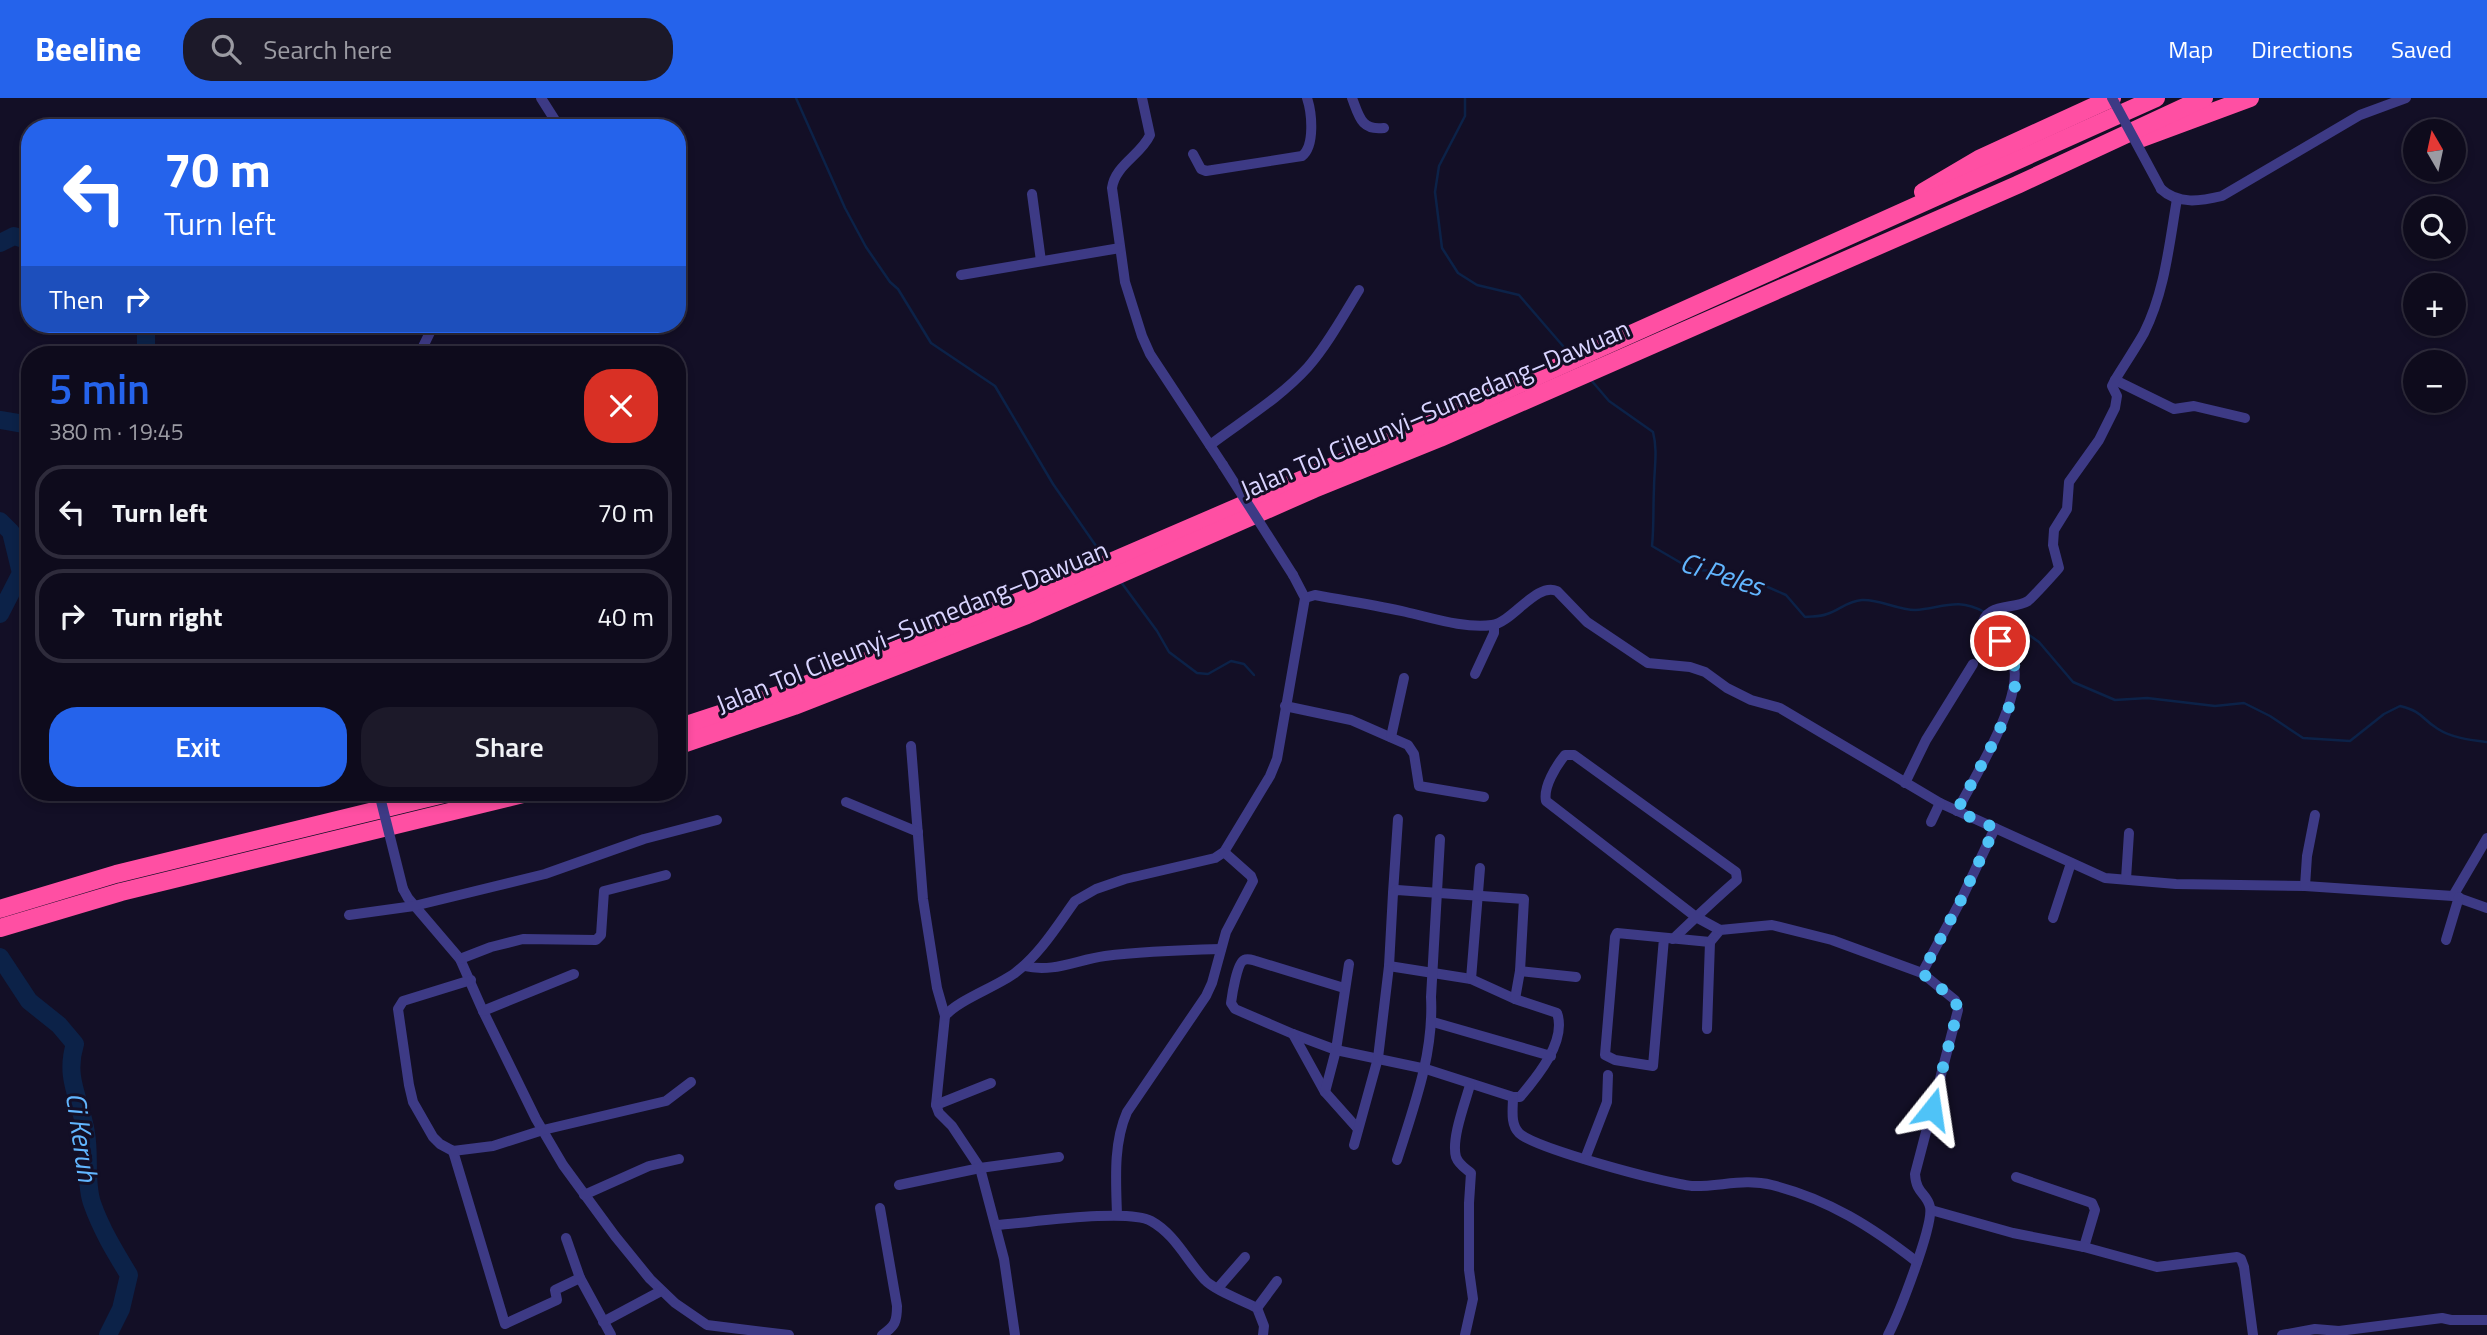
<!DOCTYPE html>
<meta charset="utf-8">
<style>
:root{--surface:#0e0b1c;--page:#1c1929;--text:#f1f3f6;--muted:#9b9ba3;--line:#2e2b3b;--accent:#2563eb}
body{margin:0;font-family:"Titillium Web",sans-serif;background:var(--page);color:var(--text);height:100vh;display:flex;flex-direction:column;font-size:26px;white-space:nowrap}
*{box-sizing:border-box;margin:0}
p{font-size:23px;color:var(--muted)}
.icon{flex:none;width:38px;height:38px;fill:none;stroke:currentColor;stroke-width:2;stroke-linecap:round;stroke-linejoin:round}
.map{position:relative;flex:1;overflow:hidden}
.details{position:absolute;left:21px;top:248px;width:665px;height:455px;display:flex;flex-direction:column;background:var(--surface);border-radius:28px;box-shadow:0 4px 10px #0003,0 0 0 2px var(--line)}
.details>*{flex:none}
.banner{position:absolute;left:21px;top:21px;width:665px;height:214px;border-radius:28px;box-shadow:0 4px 10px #0003,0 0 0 2px var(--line);background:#2563eb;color:#fff;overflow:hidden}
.needle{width:46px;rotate:351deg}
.buttons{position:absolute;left:2403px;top:21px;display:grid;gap:14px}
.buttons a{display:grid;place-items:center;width:63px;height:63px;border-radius:50%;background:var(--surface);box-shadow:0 4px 10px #0003,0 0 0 2px var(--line);font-size:35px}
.pin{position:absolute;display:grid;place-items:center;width:60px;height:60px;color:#fff;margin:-30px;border:4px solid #fff;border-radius:50%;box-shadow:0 2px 7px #0007}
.me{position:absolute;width:77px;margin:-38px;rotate:15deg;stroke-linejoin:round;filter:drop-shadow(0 0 5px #0008)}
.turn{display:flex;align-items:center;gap:24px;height:147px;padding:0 28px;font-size:32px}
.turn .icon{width:91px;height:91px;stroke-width:2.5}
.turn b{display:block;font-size:49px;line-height:60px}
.then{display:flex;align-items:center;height:66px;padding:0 28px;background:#0003;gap:14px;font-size:26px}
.round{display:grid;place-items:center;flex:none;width:74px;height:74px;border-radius:28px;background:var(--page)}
.headline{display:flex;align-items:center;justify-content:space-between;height:119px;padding:0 28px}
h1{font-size:42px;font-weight:600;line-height:52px;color:var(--accent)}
.action{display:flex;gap:14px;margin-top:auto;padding:14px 28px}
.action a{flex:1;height:80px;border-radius:28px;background:var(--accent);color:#fff;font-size:28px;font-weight:600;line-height:80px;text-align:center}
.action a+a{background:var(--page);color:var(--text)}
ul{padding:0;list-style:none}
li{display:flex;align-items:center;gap:21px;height:94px;margin:0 14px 10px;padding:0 14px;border:4px solid var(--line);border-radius:28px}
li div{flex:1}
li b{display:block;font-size:26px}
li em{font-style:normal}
header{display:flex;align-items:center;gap:42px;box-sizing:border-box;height:98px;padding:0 35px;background:var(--accent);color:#fff}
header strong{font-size:33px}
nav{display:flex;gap:38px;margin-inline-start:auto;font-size:24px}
.search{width:490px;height:63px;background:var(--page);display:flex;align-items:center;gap:18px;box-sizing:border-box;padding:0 24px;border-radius:28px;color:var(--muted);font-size:26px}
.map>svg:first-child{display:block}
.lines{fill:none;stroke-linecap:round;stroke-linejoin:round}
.stream{stroke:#0c2248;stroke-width:2.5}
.river{stroke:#0c2248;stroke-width:18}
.minor{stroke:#3d3a85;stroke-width:10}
.motorway{stroke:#ff4fa3;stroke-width:18}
.minor-bridge{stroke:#3d3a85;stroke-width:10}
.route{stroke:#4fc3f7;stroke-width:12;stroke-dasharray:0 21.6}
.labels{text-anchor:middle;stroke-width:6;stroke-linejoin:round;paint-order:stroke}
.street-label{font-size:26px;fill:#d9d4ff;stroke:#130f26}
.water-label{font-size:28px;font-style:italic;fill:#62b6ff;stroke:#130f26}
</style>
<header>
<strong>Beeline</strong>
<div class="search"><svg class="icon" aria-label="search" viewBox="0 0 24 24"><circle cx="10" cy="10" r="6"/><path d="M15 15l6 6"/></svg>Search here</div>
<nav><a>Map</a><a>Directions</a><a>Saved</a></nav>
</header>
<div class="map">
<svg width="2487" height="1237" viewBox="0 0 2487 1237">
<rect width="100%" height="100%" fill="#130f26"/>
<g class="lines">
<g class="stream">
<path d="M796,0L845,110L866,149L890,184L898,191L931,245L995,288L1053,386L1103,458"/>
<path d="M1465,0V18L1439,68L1435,94L1442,150L1458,175L1477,187L1519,197L1569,255"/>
<path d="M1591,282L1609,303L1653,334C1658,353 1654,371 1654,391C1653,410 1654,429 1652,448L1693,472L1722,473L1754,483L1786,497L1805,519C1813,518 1820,519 1827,516C1840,512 1847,503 1862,502C1879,501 1898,512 1915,512C1942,510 1958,499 1984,514"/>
<path d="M1121,484L1157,533L1169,554L1197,575L1208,576L1231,563L1244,566L1254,577"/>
<path d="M1990,518L2019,530L2039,544L2073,584L2115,602L2147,600L2215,608L2244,605L2270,618L2303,640L2350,643L2384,616L2400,608C2424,614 2420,620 2438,631C2452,640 2471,642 2487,644"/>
</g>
<g class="river">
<path d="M0,145L14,138L30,143"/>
<path d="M146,226V257"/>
<path d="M0,322L30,327"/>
<path d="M0,423L11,434L21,475L0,516"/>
<path d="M0,859L29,903L59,927L75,946C64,981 81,1002 86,1035C90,1057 85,1084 92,1105C101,1131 115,1154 129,1177L121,1211L108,1237"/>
</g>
<g class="minor">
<path d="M541,0L560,30"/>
<path d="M1142,0L1150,37C1141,57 1115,67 1112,90L1125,184L1142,238L1150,256L1223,367"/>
<path d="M1352,0C1359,18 1361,33 1384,30"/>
<path d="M1193,56L1201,71L1206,73L1302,58C1315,48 1312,15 1307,0"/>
<path d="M2161,91C2178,107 2201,103 2222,98L2360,17L2406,0"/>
<path d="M1032,96L1041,163"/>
<path d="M961,177L1120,150"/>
<path d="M465,226L498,231"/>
<path d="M419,257L434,226"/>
<path d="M2115,282L2174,311L2194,308L2245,320"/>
<path d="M1210,347C1243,322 1280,300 1308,269C1328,246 1343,218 1359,192"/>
<path d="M1305,500L1315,497C1346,503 1376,507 1406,514C1432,520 1466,531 1492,527C1513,524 1536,484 1557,493L1587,524L1648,565L1690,569L1705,574L1727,590L1751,602L1780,610L1940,705L2105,780L2176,786L2305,788L2453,798L2487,810"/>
<path d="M1475,576L1494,535V527"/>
<path d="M1285,608L1351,622L1408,647L1414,656L1419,688L1484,699"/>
<path d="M1391,639L1404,580"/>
<path d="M911,648L923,801L937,890L945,918L936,1007L939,1015L952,1028L980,1070L1004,1161L1015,1237"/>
<path d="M1905,685L1926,642L1973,566"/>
<path d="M846,704L918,734"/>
<path d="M1957,713C1974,680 2025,599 2013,564C2007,548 1994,540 1982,529C1984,504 2014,512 2028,503C2031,501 2055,475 2059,470L2053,447L2054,432L2067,411L2069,384L2099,342L2115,310L2117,298L2112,288L2115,282C2124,267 2135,251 2144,235C2165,193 2169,147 2177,101"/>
<path d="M1931,724L1940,705"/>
<path d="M2126,781L2129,735"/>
<path d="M2305,788L2307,758L2315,717"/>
<path d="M403,791L408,800L460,861L483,913L536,1021L563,1067L615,1138L650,1181L675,1205L707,1227L789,1237"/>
<path d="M1393,795L1398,721"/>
<path d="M2453,798L2487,740"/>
<path d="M349,817L414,808L545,776L644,741L717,722"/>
<path d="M2053,820L2071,765"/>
<path d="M1664,840L1653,968L1615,962L1605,957L1615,839L1617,835L1710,844L1720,832L1772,827L1832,842L1922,875"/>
<path d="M1673,841C1694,821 1715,801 1737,782L1736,774L1574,657H1565C1556,668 1543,689 1546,703L1696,819L1720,832"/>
<path d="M2446,842L2459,799"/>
<path d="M460,861L491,849L523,841L596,842L601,837L604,793L666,777"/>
<path d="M1024,868C1054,875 1076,862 1105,858C1143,853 1182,852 1221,851"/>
<path d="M1389,868L1471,881L1515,901L1557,915C1567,943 1537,979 1520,999H1513"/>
<path d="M1520,873L1576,879"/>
<path d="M1471,881L1480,770"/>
<path d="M471,882L403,903L398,911L409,987L413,1004L433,1039L440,1046L453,1053L493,1048L543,1032L666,1003L691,984"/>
<path d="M1344,890L1256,863C1252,862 1248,860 1244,862C1237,865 1232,897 1231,905L1235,911L1293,936L1336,952L1426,971L1513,999C1513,1011 1510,1026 1519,1035C1534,1050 1667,1086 1692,1088C1719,1089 1744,1080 1772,1087C1828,1101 1872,1129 1917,1164"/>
<path d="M483,913L574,876"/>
<path d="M945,918C958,902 996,889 1015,875C1040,856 1057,828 1075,803L1096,791L1125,781L1215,760L1224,754L1270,678L1277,661L1305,500L1293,477"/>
<path d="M1433,924L1551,958"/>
<path d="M1707,931L1710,844"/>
<path d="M1293,936L1325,994L1358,1031"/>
<path d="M1325,994L1336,952L1349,866"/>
<path d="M936,1007L991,985"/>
<path d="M1354,1047L1378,960L1389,868L1393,795L1397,792L1524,801L1520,873L1515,901"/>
<path d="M453,1053L505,1226L557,1202L555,1192L580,1180L611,1237"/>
<path d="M1585,1061L1607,1004L1608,977"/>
<path d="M1397,1062C1414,1008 1434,956 1431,899L1440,741"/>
<path d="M2016,1079L2092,1105L2095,1112L2084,1149"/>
<path d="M899,1087L980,1070L1059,1059"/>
<path d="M584,1097L649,1068L679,1061"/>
<path d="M880,1110L897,1208C897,1224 895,1228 882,1237"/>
<path d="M1931,1112L2013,1135L2084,1149L2157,1169L2237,1159L2241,1161L2244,1169L2253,1237"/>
<path d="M1117,1117C1116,1083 1113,1046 1127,1014L1206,898L1212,885L1226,834L1253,783L1251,778L1224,754"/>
<path d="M997,1127C1028,1125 1127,1110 1151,1123C1175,1136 1187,1163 1205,1182C1214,1192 1244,1203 1257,1210L1264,1228L1263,1237"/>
<path d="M566,1140L580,1180"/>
<path d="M1218,1190L1245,1159"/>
<path d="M1257,1210L1277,1183"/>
<path d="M603,1224L661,1193"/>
<path d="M1465,1237L1473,1201L1469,1172V1105L1471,1075C1465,1070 1459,1067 1456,1059C1451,1041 1465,1005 1470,987"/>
<path d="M1888,1237C1898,1218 1934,1127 1930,1109C1927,1095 1916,1096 1915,1076L1958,912L1955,902L1922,875L1960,804L1995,730"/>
<path d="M2282,1237L2315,1231L2339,1233L2442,1220L2451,1222H2487"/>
</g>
<g class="motorway">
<path d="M2142,40L2250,0"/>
<path d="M1923,94L1979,61L2112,0"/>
<path d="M677,630L790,593L1020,503L1433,325L2156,0"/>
<path d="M677,648L794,608L1027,517L1314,391L1440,340L2017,87L2204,0"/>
<path d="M0,811L116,776L448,695"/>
<path d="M0,830L121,794L527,695"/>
</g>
<g class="minor-bridge">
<path d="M2112,0L2161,91"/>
<path d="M1223,367L1293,477"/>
<path d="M379,695L403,791"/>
</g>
</g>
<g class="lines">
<path class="route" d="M1932,1011L1958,912L1955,902L1922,875L1960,804L1995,730L1957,713C1973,680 2016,612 2016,578C2016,565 2007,553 2000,543"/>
</g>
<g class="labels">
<g class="street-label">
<text transform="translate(1435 311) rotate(-23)" y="9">Jalan Tol Cileunyi–Sumedang–Dawuan</text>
<text transform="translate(912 529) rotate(-22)" y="9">Jalan Tol Cileunyi–Sumedang–Dawuan</text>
</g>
<g class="water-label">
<text transform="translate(1722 476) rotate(18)" y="10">Ci Peles</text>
<text transform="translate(82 1039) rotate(82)" y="10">Ci Keruh</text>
</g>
</g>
</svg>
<div class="buttons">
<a><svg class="needle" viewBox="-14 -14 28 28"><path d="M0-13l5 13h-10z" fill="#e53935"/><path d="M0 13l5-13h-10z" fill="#9b9ba3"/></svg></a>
<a><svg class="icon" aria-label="search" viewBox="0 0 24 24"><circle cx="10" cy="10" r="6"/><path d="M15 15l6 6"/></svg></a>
<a>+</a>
<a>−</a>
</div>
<div class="pin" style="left:2000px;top:543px;background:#d93025"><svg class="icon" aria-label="arrive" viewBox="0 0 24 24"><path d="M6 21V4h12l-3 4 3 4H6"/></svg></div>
<svg class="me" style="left:1932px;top:1011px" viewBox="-20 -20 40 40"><path d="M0-17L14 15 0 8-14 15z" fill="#4fc3f7" stroke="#fff" stroke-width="4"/></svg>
<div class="banner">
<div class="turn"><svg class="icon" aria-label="left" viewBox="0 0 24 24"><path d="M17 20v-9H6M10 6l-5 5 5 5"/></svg><div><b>70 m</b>Turn left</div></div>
<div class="then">Then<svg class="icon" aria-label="right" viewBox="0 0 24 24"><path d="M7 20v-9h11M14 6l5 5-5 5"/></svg></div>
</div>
<section class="details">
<div class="headline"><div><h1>5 min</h1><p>380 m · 19:45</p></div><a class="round" style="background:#d93025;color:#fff"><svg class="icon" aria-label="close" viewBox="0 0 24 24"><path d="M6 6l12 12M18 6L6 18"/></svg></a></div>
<ul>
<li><svg class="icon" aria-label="left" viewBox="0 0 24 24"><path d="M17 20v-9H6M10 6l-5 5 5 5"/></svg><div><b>Turn left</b></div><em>70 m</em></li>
<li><svg class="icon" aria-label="right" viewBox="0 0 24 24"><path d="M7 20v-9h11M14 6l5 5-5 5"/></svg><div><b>Turn right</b></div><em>40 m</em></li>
</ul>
<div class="action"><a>Exit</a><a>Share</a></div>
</section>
</div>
